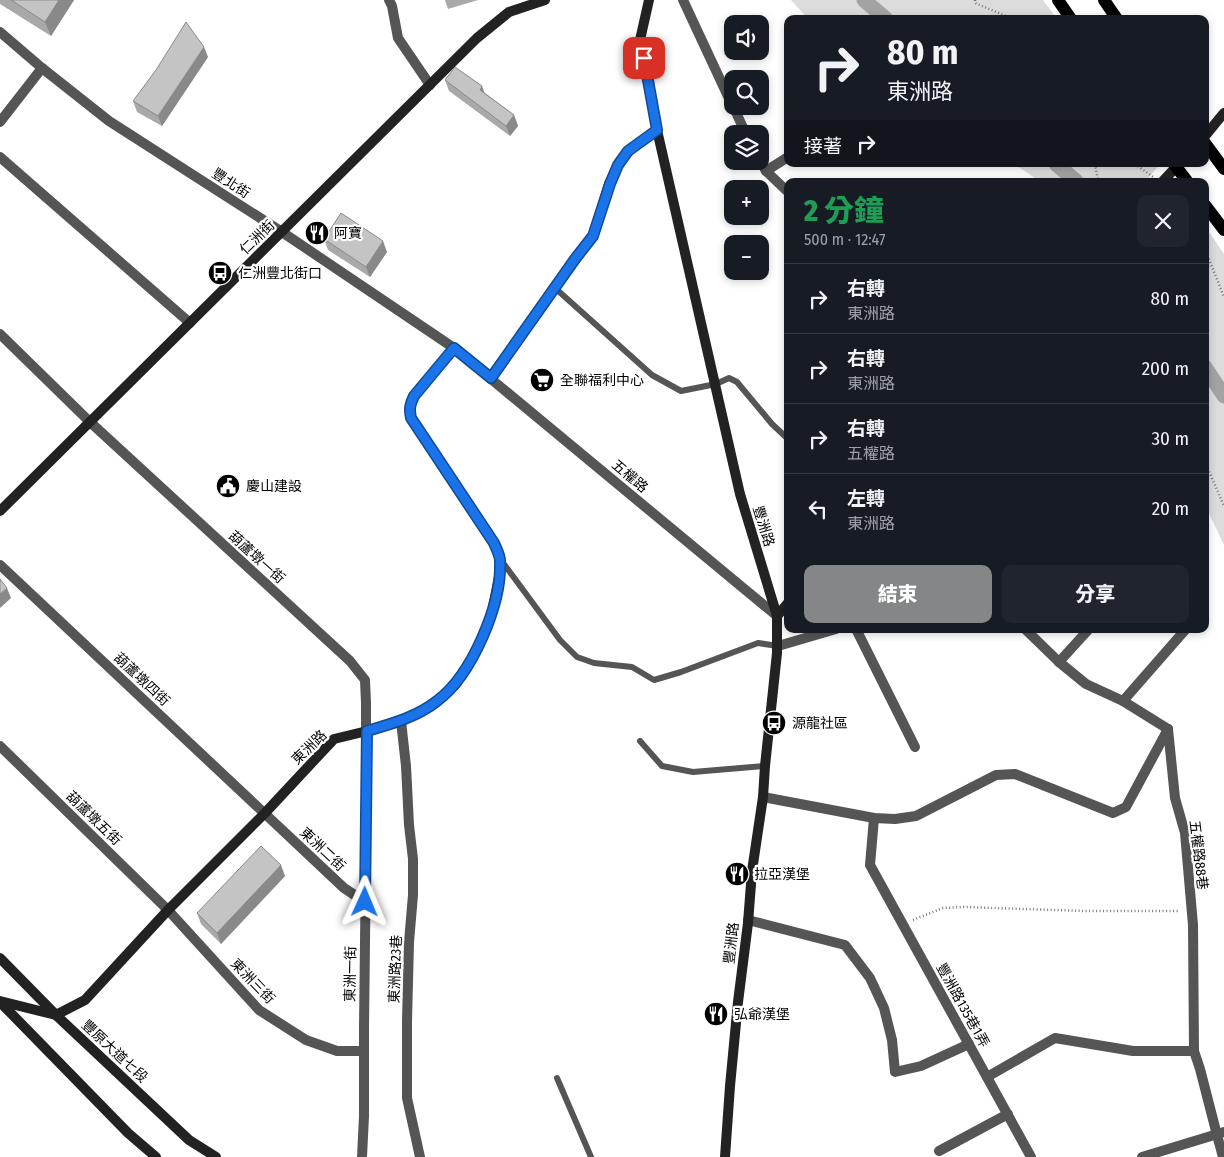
<!DOCTYPE html>
<html lang="zh-TW">
<meta charset="utf-8">
<style>
:root{--surface:#171b24;--page:#20242c;--text:#f1f3f6;--muted:#9ea1a6;--line:#363941;--accent:#858687}
body{margin:0;font-family:"Fira Sans Condensed","Noto Sans TC",sans-serif;background:var(--page);color:var(--text);height:100vh;display:flex;flex-direction:column;font-size:19px;white-space:nowrap}
*{box-sizing:border-box;margin:0}
p{font-size:16px;color:var(--muted)}
.icon{flex:none;width:28px;height:28px;fill:none;stroke:currentColor;stroke-width:2;stroke-linecap:round;stroke-linejoin:round}
.map{position:relative;flex:1;overflow:hidden}
.sheet{position:absolute;left:784px;top:178px;width:425px;height:455px;display:flex;flex-direction:column;background:var(--surface);border-radius:10px;box-shadow:0 2px 8px #0003}
.sheet>*{flex:none}
.banner{position:absolute;left:784px;top:15px;width:425px;height:152px;border-radius:10px;box-shadow:0 2px 8px #0003;background:#171b24;color:var(--text);overflow:hidden}
.buttons{position:absolute;left:724px;top:15px;display:grid;gap:10px}
.buttons a{display:grid;place-items:center;width:45px;height:45px;border-radius:10px;background:var(--surface);box-shadow:0 2px 8px #0003;font-size:25px}
.pin{position:absolute;display:grid;place-items:center;width:42px;height:42px;color:#fff;margin:-21px;border-radius:10px;box-shadow:0 2px 8px #0006}
.me{position:absolute;width:55px;margin:-28px;rotate:1deg;stroke-linejoin:round;filter:drop-shadow(0 0 4px #0008)}
.turn{display:flex;align-items:center;gap:18px;height:105px;padding:0 20px;font-size:22px}
.turn .icon{width:65px;height:65px;stroke-width:2.5}
.turn b{display:block;font-size:35px;line-height:42px}
.then{display:flex;align-items:center;height:48px;padding:0 20px;background:#0003;gap:10px;font-size:19px}
.round{display:grid;place-items:center;flex:none;width:52px;height:52px;border-radius:10px;background:var(--page)}
.headline{display:flex;align-items:center;justify-content:space-between;height:85px;padding:0 20px}
h1{font-size:30px;font-weight:800;line-height:38px;color:#1e9e55}
.button{display:flex;gap:10px;margin-top:auto;padding:10px 20px}
.button a{flex:1;height:58px;border-radius:10px;background:var(--accent);color:#fff;font-size:20px;font-weight:800;line-height:58px;text-align:center}
.button a+a{background:var(--page);color:var(--text)}
ul{padding:0;list-style:none}
li{display:flex;align-items:center;gap:15px;height:70px;padding:0 20px;border-top:1px solid var(--line)}
li div{flex:1}
li b{display:block;font-size:19px}
li em{font-style:normal}
.map>svg:first-child{display:block}
.green{fill:#dcdcdc}
.lines{fill:none;stroke-linecap:round;stroke-linejoin:round}
.canal{stroke:#a3a3a3;stroke-width:15}
.path{stroke:#777;stroke-width:2.5;stroke-dasharray:1 2.5;stroke-linecap:butt}
.lane{stroke:#555;stroke-width:6}
.street{stroke:#555;stroke-width:10}
.secondary{stroke:#222;stroke-width:10}
.primary{stroke:#000;stroke-width:12}
.wall{fill:#a9a9a9}
.shaded-wall{fill:#898989}
.building{fill:#c4c4c4;stroke:#898989}
.route-casing{stroke:#114b97;stroke-width:12}
.route{stroke:#1a73e8;stroke-width:9}
.labels{text-anchor:middle;stroke-width:4.5;stroke-linejoin:round;paint-order:stroke}
.street-label{font-size:14px;fill:#000;stroke:#fff}
.poi-label{font-size:14px;fill:#000;stroke:#fff;text-anchor:start}
</style>
<div class="map">
<svg width="1224" height="1157" viewBox="0 0 1224 1157">
<rect width="100%" height="100%" fill="#fff"/>
<g class="green">
<path d="M791,0H1043L1057,19H808Z"/>
<path d="M1014,164H1160L1146,181H1039Z"/>
<path d="M1205,226L1224,254V545L1205,505Z"/>
</g>
<g class="lines">
<g class="canal">
<path d="M864,0L886,19"/>
<path d="M1056,164L1076,181"/>
<path d="M1205,367L1224,396"/>
</g>
<g class="path">
<path d="M975,0V3L1013,19"/>
<path d="M1095,164L1098,181"/>
<path d="M1135,164L1153,177"/>
<path d="M1205,249L1224,297"/>
<path d="M1205,267L1211,265"/>
<path d="M1205,462L1224,506"/>
<path d="M913,920L943,908L964,907L1085,911H1180"/>
</g>
<g class="lane">
<path d="M555,288L652,375L681,391L716,384L729,378L737,382L772,424L788,439"/>
<path d="M501,560L560,640L577,657L594,663L632,667L654,680L681,672L758,643L778,646"/>
<path d="M640,741L662,766L693,772L765,766"/>
<path d="M557,1078L591,1157"/>
</g>
<g class="street">
<path d="M389,0L392,6L398,38L430,85"/>
<path d="M683,0L732,105"/>
<path d="M0,32L42,68L109,121L282,232L454,348"/>
<path d="M733,106L746,134"/>
<path d="M0,122L42,68"/>
<path d="M0,157L190,323"/>
<path d="M760,160L766,171L788,192"/>
<path d="M766,171L788,157"/>
<path d="M0,334L90,422L350,661L365,680L366,703V857L364,1027V1116L362,1157"/>
<path d="M491,379L777,616"/>
<path d="M0,565L344,888L365,902"/>
<path d="M856,629L915,747"/>
<path d="M1025,629L1059,662L1086,684L1123,701L1168,729"/>
<path d="M778,646L836,629"/>
<path d="M1059,662L1089,629"/>
<path d="M1123,701L1186,629"/>
<path d="M401,721L406,766L409,825L413,859V895L409,942L407,1021V1098L420,1157"/>
<path d="M1168,729L1175,798L1185,833L1193,925L1194,1051L1200,1069L1217,1135L1223,1157"/>
<path d="M0,746L168,910L259,1010L306,1040L337,1051H364"/>
<path d="M763,797L874,818L895,819L916,816L996,775L1015,774L1113,813L1126,807L1168,729"/>
<path d="M874,818L870,865L1031,1157"/>
<path d="M748,920L845,945L870,978L884,1008L892,1040L895,1072L921,1066L969,1044"/>
<path d="M987,1077L1055,1038L1133,1051H1194"/>
<path d="M939,1151L1008,1114"/>
<path d="M1142,1157L1224,1132"/>
</g>
<g class="secondary">
<path d="M649,0L640,40L657,130L740,494L777,616V653L765,766L763,797L752,871L748,923L738,1002L730,1086L725,1157"/>
<path d="M1205,136L1224,113"/>
<path d="M1163,181L1179,164"/>
<path d="M0,511L477,38L509,12L545,0"/>
<path d="M777,616L788,603"/>
<path d="M0,958L56,1015L189,1140L216,1157"/>
<path d="M0,1001L56,1015L85,1000L168,910L265,813L334,739L367,731L401,721L426,709L438,701L456,684L463,674L478,647L486,630L492,612L499,577L500,559L494,543L411,418C409,409 410,404 414,396L454,348L491,379L564,275L593,236L609,184L618,165L628,151L657,130"/>
<path d="M0,1002L128,1133L156,1157"/>
</g>
<g class="primary">
<path d="M1058,0L1071,19"/>
<path d="M1104,0L1117,19"/>
<path d="M1205,143L1224,169"/>
<path d="M1174,164L1187,181"/>
<path d="M1205,205L1224,230"/>
</g>
</g>
<g class="wall">
<path d="M0,0H74L51,36L0,4Z"/>
<path d="M445,0H478L448,9Z"/>
<path d="M208,57L162,126L137,112L133,101Z"/>
<path d="M445,80L485,93L514,115L518,126L510,136L449,91Z"/>
<path d="M324,239L387,252L370,277L328,250Z"/>
<path d="M285,876L221,944L201,924L197,913Z"/>
</g>
<g class="shaded-wall">
<path d="M59,0H74L51,36L45,22Z"/>
<path d="M204,47L208,57L162,126L158,116Z"/>
<path d="M482,86L486,97L480,90Z"/>
<path d="M514,115L518,126L510,136L506,126Z"/>
<path d="M383,241L387,252L370,277L366,267Z"/>
<path d="M7,588L11,598L0,608V594Z"/>
<path d="M281,865L285,876L221,944L217,933Z"/>
</g>
<g class="building">
<path d="M11,0H59L45,22Z"/>
<path d="M186,22L204,47L158,116L133,101L156,70Z"/>
<path d="M455,67L482,86L480,90L514,115L506,126L445,80Z"/>
<path d="M341,213L383,241L366,267L324,239Z"/>
<path d="M0,579L7,588L0,594Z"/>
<path d="M261,846L281,865L217,933L197,913Z"/>
</g>
<g class="lines">
<g class="route-casing">
<path id="route" d="M365,902L367,731C391,724 417,717 437,701C472,675 502,604 500,561C500,555 496,548 494,543L411,418C409,409 410,404 414,396L454,348L491,378L575,259L593,236L610,184L618,165L628,151L657,130L644,58"/>
</g>
<use href="#route" class="route"/>
</g>
<defs>
<g id="restaurant-disc" transform="scale(1.25)"><circle r="9.5" fill="#000" stroke="#fff"/><path d="M-5-6h1v4h1v-4h1v4h1v-4h1v5L-1.5 .5V6h-2V.5L-5-1ZM5-6V6H3V1.5H1.5Q1.5-4 5-6Z" fill="#fff"/></g>
<g id="bus-disc" transform="scale(1.25)"><circle r="9.5" fill="#000" stroke="#fff"/><path d="M-5-6H5V4H4V6H2V4H-2V6H-4V4H-5ZM-3.5-4V0h7V-4ZM-3.5 1.2v1.5H-2V1.2ZM2 1.2v1.5H3.5V1.2Z" fill="#fff"/></g>
<g id="supermarket-disc" transform="scale(1.25)"><circle r="9.5" fill="#000" stroke="#fff"/><path d="M-6-5.5h2.5l.6 2H6L4.5 2H-2.5L-4.4-4H-6ZM-1.5 3.2a1.3 1.3 0 1 0 .1 0ZM3 3.2a1.3 1.3 0 1 0 .1 0Z" fill="#fff"/></g>
<g id="civic-disc" transform="scale(1.25)"><circle r="9.5" fill="#000" stroke="#fff"/><path d="M-.6-6.5H3V-4.5H.6V-3L4-1V1h2V6H-6V1h2V-1L-.6-3ZM-1.2 2.5V6h2.4V2.5Z" fill="#fff"/></g>
</defs>
<g fill-rule="evenodd">
<use href="#restaurant-disc" x="317" y="233"/>
<use href="#bus-disc" x="220" y="273"/>
<use href="#supermarket-disc" x="542" y="380"/>
<use href="#civic-disc" x="228" y="486"/>
<use href="#bus-disc" x="774" y="723"/>
<use href="#restaurant-disc" x="737" y="874"/>
<use href="#restaurant-disc" x="716" y="1014"/>
</g>
<g class="labels">
<g class="street-label">
<text transform="translate(231 183) rotate(33)" y="5">豐北街</text>
<text transform="translate(257 237) rotate(-44)" y="5">仁洲街</text>
<text transform="translate(630 476) rotate(40)" y="5">五權路</text>
<text transform="translate(764 526) rotate(73)" y="5">豐洲路</text>
<text transform="translate(257 557) rotate(42)" y="5">葫蘆墩一街</text>
<text transform="translate(142 679) rotate(43)" y="5">葫蘆墩四街</text>
<text transform="translate(309 747) rotate(-44)" y="5">東洲路</text>
<text transform="translate(94 818) rotate(44)" y="5">葫蘆墩五街</text>
<text transform="translate(323 849) rotate(43)" y="5">東洲二街</text>
<text transform="translate(1199 855) rotate(83)" y="5">五權路88巷</text>
<text transform="translate(731 943) rotate(-83)" y="5">豐洲路</text>
<text transform="translate(395 969) rotate(-88)" y="5">東洲路23巷</text>
<text transform="translate(350 974) rotate(-89)" y="5">東洲一街</text>
<text transform="translate(253 981) rotate(46)" y="5">東洲三街</text>
<text transform="translate(963 1005) rotate(61)" y="5">豐洲路135巷1弄</text>
<text transform="translate(115 1051) rotate(43)" y="5">豐原大道七段</text>
</g>
<g class="poi-label">
<text x="334" y="238">阿寶</text>
<text x="238" y="278">仁洲豐北街口</text>
<text x="560" y="385">全聯福利中心</text>
<text x="246" y="491">慶山建設</text>
<text x="792" y="728">源龍社區</text>
<text x="754" y="879">拉亞漢堡</text>
<text x="734" y="1019">弘爺漢堡</text>
</g>
</g>
</svg>
<div class="buttons">
<a><svg class="icon" aria-label="sound" viewBox="0 0 24 24"><path d="M4 9h4l5-4v14l-5-4H4zM17 9q2 3 0 6"/></svg></a>
<a><svg class="icon" aria-label="search" viewBox="0 0 24 24"><circle cx="10" cy="10" r="6"/><path d="M15 15l6 6"/></svg></a>
<a><svg class="icon" aria-label="layers" viewBox="0 0 24 24"><path d="M12 4l9 5-9 5-9-5zM3 14l9 5 9-5"/></svg></a>
<a>+</a>
<a>−</a>
</div>
<div class="pin" style="left:644px;top:58px;background:#d93025"><svg class="icon" aria-label="arrive" viewBox="0 0 24 24"><path d="M6 21V4h12l-3 4 3 4H6"/></svg></div>
<svg class="me" style="left:365px;top:902px" viewBox="-20 -20 40 40"><path d="M0-17L14 15 0 8-14 15z" fill="#1a73e8" stroke="#fff" stroke-width="4"/></svg>
<div class="banner">
<div class="turn"><svg class="icon" aria-label="right" viewBox="0 0 24 24"><path d="M7 20v-9h11M14 6l5 5-5 5"/></svg><div><b>80 m</b>東洲路</div></div>
<div class="then">接著<svg class="icon" aria-label="right" viewBox="0 0 24 24"><path d="M7 20v-9h11M14 6l5 5-5 5"/></svg></div>
</div>
<section class="sheet">
<div class="headline"><div><h1>2 分鐘</h1><p>500 m · 12:47</p></div><a class="round"><svg class="icon" aria-label="close" viewBox="0 0 24 24"><path d="M6 6l12 12M18 6L6 18"/></svg></a></div>
<ul>
<li><svg class="icon" aria-label="right" viewBox="0 0 24 24"><path d="M7 20v-9h11M14 6l5 5-5 5"/></svg><div><b>右轉</b><p>東洲路</p></div><em>80 m</em></li>
<li><svg class="icon" aria-label="right" viewBox="0 0 24 24"><path d="M7 20v-9h11M14 6l5 5-5 5"/></svg><div><b>右轉</b><p>東洲路</p></div><em>200 m</em></li>
<li><svg class="icon" aria-label="right" viewBox="0 0 24 24"><path d="M7 20v-9h11M14 6l5 5-5 5"/></svg><div><b>右轉</b><p>五權路</p></div><em>30 m</em></li>
<li><svg class="icon" aria-label="left" viewBox="0 0 24 24"><path d="M17 20v-9H6M10 6l-5 5 5 5"/></svg><div><b>左轉</b><p>東洲路</p></div><em>20 m</em></li>
</ul>
<div class="button"><a>結束</a><a>分享</a></div>
</section>
</div>
